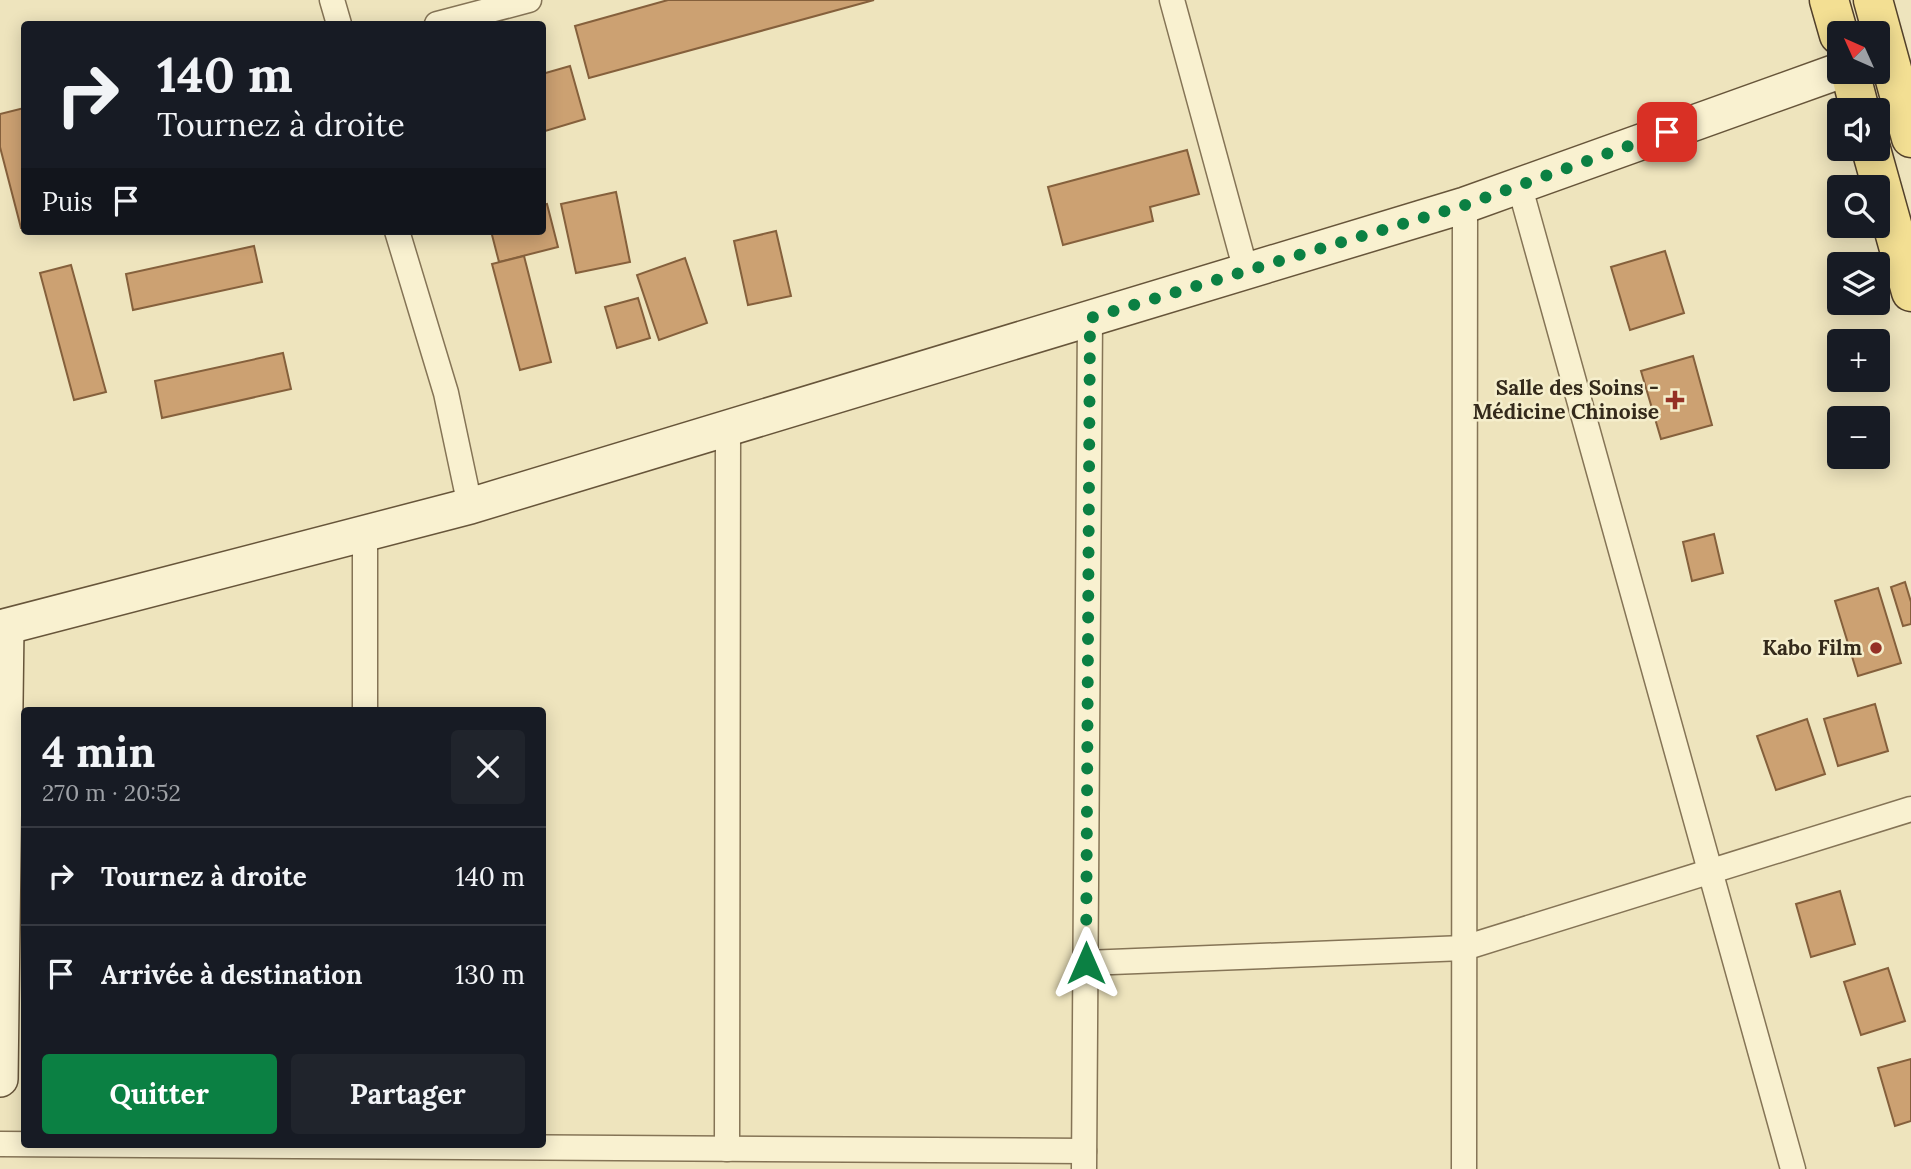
<!DOCTYPE html>
<html lang="fr">
<meta charset="utf-8">
<style>
:root{--surface:#171b24;--page:#20242c;--text:#f1f3f6;--muted:#9ea1a6;--line:#363941;--accent:#0b8043}
body{margin:0;font-family:Lora,serif;background:var(--page);color:var(--text);height:100vh;display:flex;flex-direction:column;font-size:26px;white-space:nowrap}
*{box-sizing:border-box;margin:0}
p{font-size:23px;color:var(--muted)}
.icon{flex:none;width:38px;height:38px;fill:none;stroke:currentColor;stroke-width:2;stroke-linecap:round;stroke-linejoin:round}
.map{position:relative;flex:1;overflow:hidden}
.sheet{position:absolute;left:21px;top:707px;width:525px;height:441px;display:flex;flex-direction:column;background:var(--surface);border-radius:7px;box-shadow:0 4px 18px #0003}
.sheet>*{flex:none}
.banner{position:absolute;left:21px;top:21px;width:525px;height:214px;border-radius:7px;box-shadow:0 4px 18px #0003;background:#171b24;color:var(--text);overflow:hidden}
.needle{width:46px;rotate:315deg}
.tools{position:absolute;left:1827px;top:21px;display:grid;gap:14px}
.tools a{display:grid;place-items:center;width:63px;height:63px;border-radius:7px;background:var(--surface);box-shadow:0 4px 18px #0003;font-size:35px}
.pin{position:absolute;display:grid;place-items:center;width:60px;height:60px;color:#fff;margin:-30px;border-radius:14px;box-shadow:0 4px 10px #0006}
.me{position:absolute;width:77px;margin:-38px;rotate:0deg;stroke-linejoin:round;filter:drop-shadow(0 0 5px #0008)}
.turn{display:flex;align-items:center;gap:24px;height:147px;padding:0 21px;font-size:32px}
.turn .icon{width:91px;height:91px;stroke-width:2.5}
.turn b{display:block;font-size:49px;line-height:60px}
.then{display:flex;align-items:center;height:66px;padding:0 21px;background:#0003;gap:14px;font-size:26px}
.round{display:grid;place-items:center;flex:none;width:74px;height:74px;border-radius:7px;background:var(--page)}
.overview{display:flex;align-items:center;justify-content:space-between;height:119px;padding:0 21px}
h1{font-size:42px;font-weight:700;line-height:52px}
.cta{display:flex;gap:14px;margin-top:auto;padding:14px 21px}
.cta a{flex:1;height:80px;border-radius:7px;background:var(--accent);color:#fff;font-size:28px;font-weight:700;line-height:80px;text-align:center}
.cta a+a{background:var(--page);color:var(--text)}
ul{padding:0;list-style:none}
li{display:flex;align-items:center;gap:21px;height:98px;padding:0 21px;border-top:2px solid var(--line)}
li div{flex:1}
li b{display:block;font-size:26px}
li em{font-style:normal}
.map>svg:first-child{display:block}
.building{fill:#cca172;stroke:#85603c;stroke-width:2}
.lines{fill:none;stroke-linecap:round;stroke-linejoin:round}
.street-casing{stroke:#857456;stroke-width:27}
.secondary-casing{stroke:#67553a;stroke-width:38}
.primary-casing{stroke:#53412b;stroke-width:41}
.street{stroke:#f9f1d0;stroke-width:24}
.secondary{stroke:#f9f1d0;stroke-width:35}
.primary{stroke:#f3df93;stroke-width:38}
.route{stroke:#0b8043;stroke-width:12;stroke-dasharray:0 21.6}
.poi-dot{fill:#953126;stroke:#f5eecc;stroke-width:2.5}
.labels{text-anchor:middle;stroke-width:5;stroke-linejoin:round;paint-order:stroke}
.poi-label{font-size:21px;font-weight:bold;fill:#342a1b;stroke:#f5eecc;text-anchor:end}
</style>
<div class="map">
<svg width="1911" height="1169" viewBox="0 0 1911 1169">
<rect width="100%" height="100%" fill="#eee4bd"/>
<g class="building">
<path d="M668,0H874L589,78L575,26Z"/>
<path d="M570,66L585,119L542,132V74Z"/>
<path d="M24,108V228H21L0,147V114Z"/>
<path d="M1187,150L1199,194L1150,207L1153,221L1063,245L1048,187Z"/>
<path d="M616,192L630,262L576,273L561,204Z"/>
<path d="M547,204L558,247L499,262L491,231H542V205Z"/>
<path d="M776,231L791,296L748,305L734,241Z"/>
<path d="M254,246L262,282L133,310L126,274Z"/>
<path d="M1665,251L1684,313L1630,330L1611,267Z"/>
<path d="M524,256L551,362L520,370L492,264Z"/>
<path d="M685,258L707,323L659,340L637,275Z"/>
<path d="M71,265L106,392L74,400L40,273Z"/>
<path d="M638,298L650,338L617,348L605,307Z"/>
<path d="M283,353L291,389L162,418L155,381Z"/>
<path d="M1693,356L1712,425L1661,439L1641,371Z"/>
<path d="M1714,534L1723,573L1692,581L1683,542Z"/>
<path d="M1905,582L1911,602V624L1903,626L1891,587Z"/>
<path d="M1878,588L1901,663L1858,676L1835,601Z"/>
<path d="M1875,704L1888,751L1838,766L1824,719Z"/>
<path d="M1807,719L1825,774L1776,790L1757,736Z"/>
<path d="M1840,891L1855,944L1811,957L1796,904Z"/>
<path d="M1888,968L1905,1021L1861,1035L1844,982Z"/>
<path d="M1911,1059V1121L1895,1126L1878,1068Z"/>
</g>
<g class="lines">
<g class="street-casing">
<g id="street">
<path d="M332,0L339,24"/>
<path d="M1172,0L1246,271"/>
<path d="M437,24L529,0"/>
<path d="M1519,184L1793,1169"/>
<path d="M397,231L446,393L470,506"/>
<path d="M365,710V533"/>
<path d="M1086,963L1464,948L1911,809"/>
<path d="M0,1144L1084,1151"/>
<path d="M727,1149L728,428"/>
<path d="M1084,1169L1090,318"/>
<path d="M1464,1169L1465,205"/>
</g>
</g>
<g class="secondary-casing">
<g id="secondary">
<path d="M0,628L470,506L1465,205L1839,71"/>
<path d="M0,1079L6,627"/>
</g>
</g>
<g class="primary-casing">
<g id="primary">
<path d="M1829,0L1839,35"/>
<path d="M1873,0L1911,138"/>
<path d="M1850,72L1860,110"/>
<path d="M1871,149L1911,292"/>
</g>
</g>
<use href="#street" class="street"/>
<use href="#secondary" class="secondary"/>
<use href="#primary" class="primary"/>
</g>
<g class="lines">
<path class="route" d="M1086,963L1090,318L1465,205L1667,132"/>
</g>
<g class="poi-dot">
<path d="M1671.5 389.5h7v7h7v7h-7v7h-7v-7h-7v-7h7z"/>
<circle cx="1876" cy="648" r="7"/>
</g>
<g class="labels">
<g class="poi-label">
<text x="1659" y="395">Salle des Soins -<tspan x="1659" dy="24">Médicine Chinoise</tspan></text>
<text x="1862" y="655">Kabo Film</text>
</g>
</g>
</svg>
<div class="tools">
<a><svg class="needle" viewBox="-14 -14 28 28"><path d="M0-13l5 13h-10z" fill="#e53935"/><path d="M0 13l5-13h-10z" fill="#9ea1a6"/></svg></a>
<a><svg class="icon" aria-label="sound" viewBox="0 0 24 24"><path d="M4 9h4l5-4v14l-5-4H4zM17 9q2 3 0 6"/></svg></a>
<a><svg class="icon" aria-label="search" viewBox="0 0 24 24"><circle cx="10" cy="10" r="6"/><path d="M15 15l6 6"/></svg></a>
<a><svg class="icon" aria-label="layers" viewBox="0 0 24 24"><path d="M12 4l9 5-9 5-9-5zM3 14l9 5 9-5"/></svg></a>
<a>+</a>
<a>−</a>
</div>
<div class="pin" style="left:1667px;top:132px;background:#d93025"><svg class="icon" aria-label="arrive" viewBox="0 0 24 24"><path d="M6 21V4h12l-3 4 3 4H6"/></svg></div>
<svg class="me" style="left:1086px;top:963px" viewBox="-20 -20 40 40"><path d="M0-17L14 15 0 8-14 15z" fill="#0b8043" stroke="#fff" stroke-width="4"/></svg>
<div class="banner">
<div class="turn"><svg class="icon" aria-label="right" viewBox="0 0 24 24"><path d="M7 20v-9h11M14 6l5 5-5 5"/></svg><div><b>140 m</b>Tournez à droite</div></div>
<div class="then">Puis<svg class="icon" aria-label="arrive" viewBox="0 0 24 24"><path d="M6 21V4h12l-3 4 3 4H6"/></svg></div>
</div>
<section class="sheet">
<div class="overview"><div><h1>4 min</h1><p>270 m · 20:52</p></div><a class="round"><svg class="icon" aria-label="close" viewBox="0 0 24 24"><path d="M6 6l12 12M18 6L6 18"/></svg></a></div>
<ul>
<li><svg class="icon" aria-label="right" viewBox="0 0 24 24"><path d="M7 20v-9h11M14 6l5 5-5 5"/></svg><div><b>Tournez à droite</b></div><em>140 m</em></li>
<li><svg class="icon" aria-label="arrive" viewBox="0 0 24 24"><path d="M6 21V4h12l-3 4 3 4H6"/></svg><div><b>Arrivée à destination</b></div><em>130 m</em></li>
</ul>
<div class="cta"><a>Quitter</a><a>Partager</a></div>
</section>
</div>
